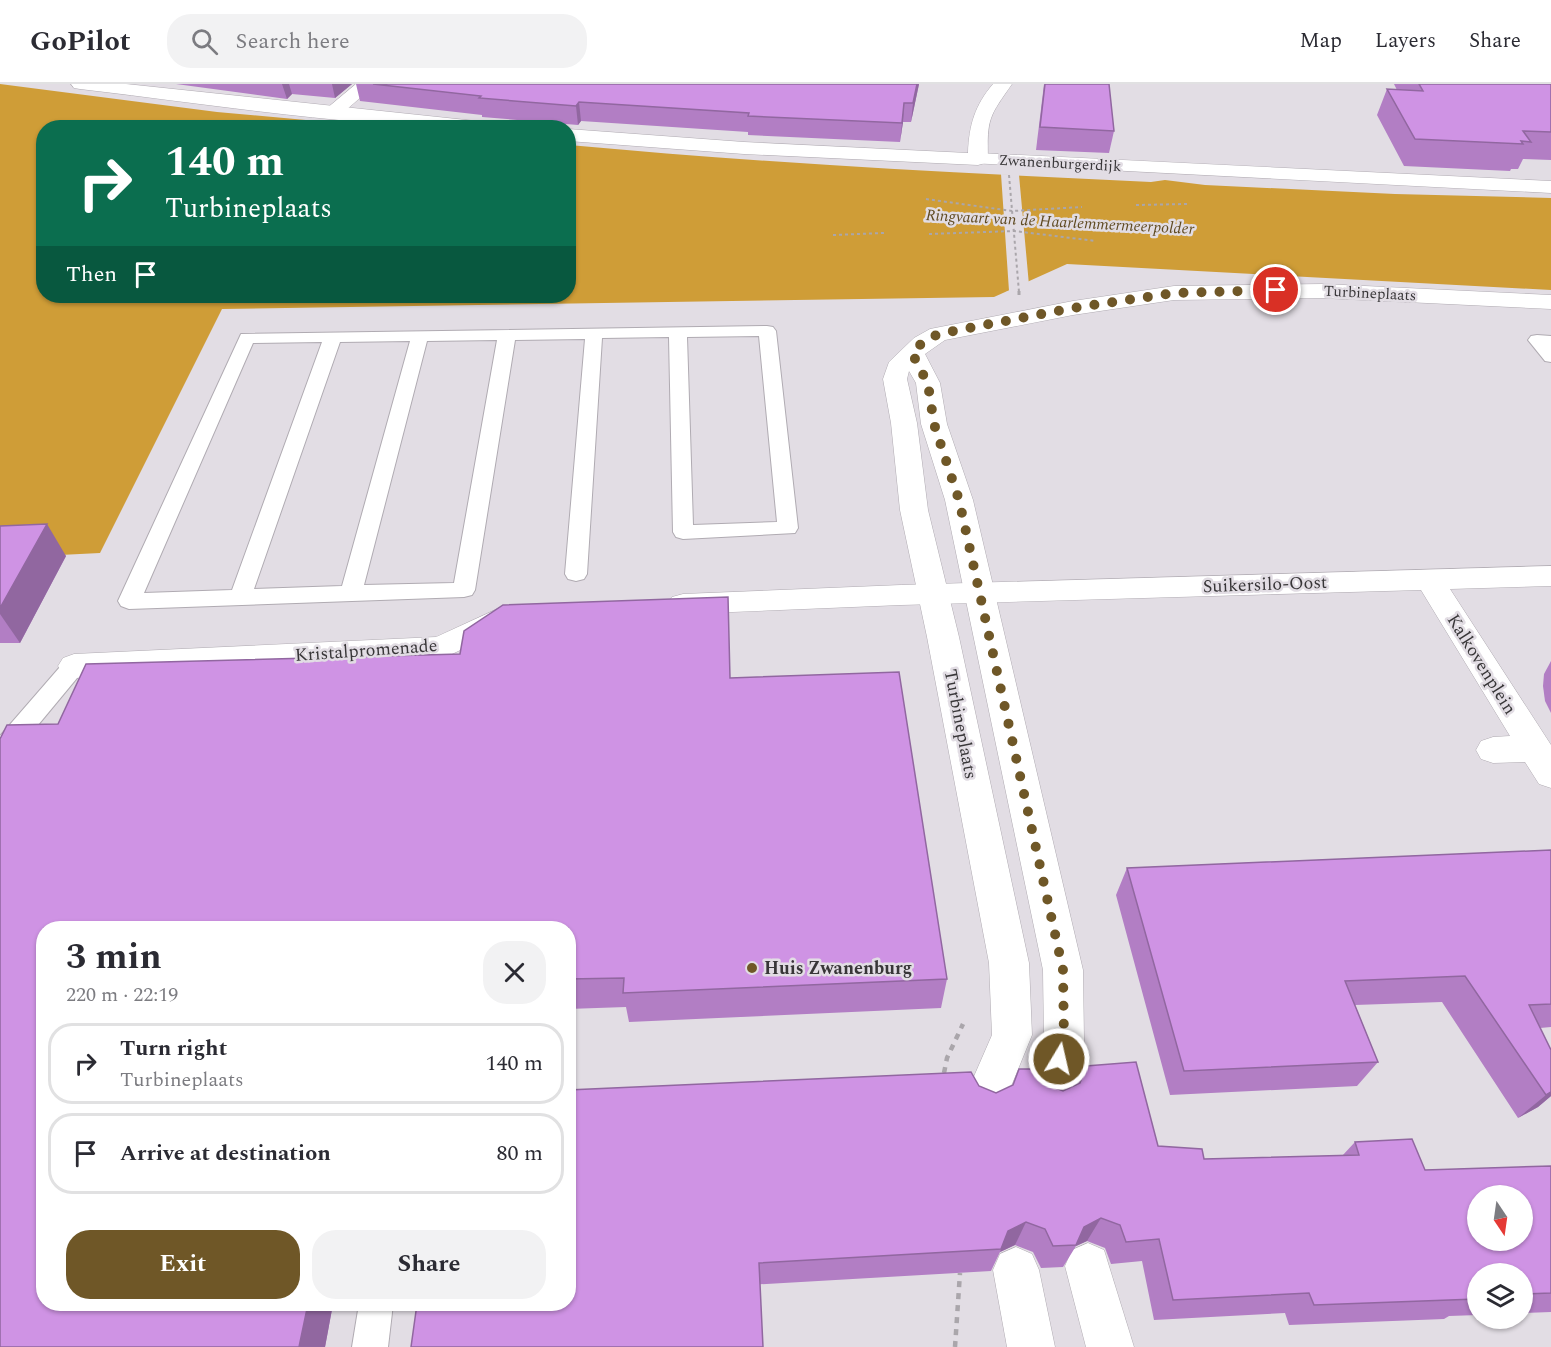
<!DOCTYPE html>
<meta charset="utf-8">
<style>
:root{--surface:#fff;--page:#f2f2f3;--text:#2b2b33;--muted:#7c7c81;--line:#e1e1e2;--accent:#6f5727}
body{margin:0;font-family:Spectral,serif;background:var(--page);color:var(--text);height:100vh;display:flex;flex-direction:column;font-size:22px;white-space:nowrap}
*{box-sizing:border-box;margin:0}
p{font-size:20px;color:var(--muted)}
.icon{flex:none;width:33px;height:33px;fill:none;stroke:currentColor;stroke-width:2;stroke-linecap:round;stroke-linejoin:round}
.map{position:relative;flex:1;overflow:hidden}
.sheet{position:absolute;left:36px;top:837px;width:540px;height:390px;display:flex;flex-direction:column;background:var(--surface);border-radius:24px;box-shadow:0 2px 4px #0004}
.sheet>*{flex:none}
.hud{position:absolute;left:36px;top:36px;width:540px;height:183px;border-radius:24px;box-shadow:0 2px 4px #0004;background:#0b6e4f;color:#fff;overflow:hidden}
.needle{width:39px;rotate:167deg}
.fabs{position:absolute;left:1467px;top:1101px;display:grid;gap:12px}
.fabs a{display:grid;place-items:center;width:66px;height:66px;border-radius:50%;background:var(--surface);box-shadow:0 2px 4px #0004;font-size:30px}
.pin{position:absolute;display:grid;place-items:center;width:51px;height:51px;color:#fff;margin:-26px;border:3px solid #fff;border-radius:50%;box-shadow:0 2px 6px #0007}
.me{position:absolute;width:66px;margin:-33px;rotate:9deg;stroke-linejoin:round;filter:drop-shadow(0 0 4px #0008)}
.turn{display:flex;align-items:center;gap:21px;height:126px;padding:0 30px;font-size:27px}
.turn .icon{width:78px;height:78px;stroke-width:2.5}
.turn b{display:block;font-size:42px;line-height:51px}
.then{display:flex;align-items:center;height:57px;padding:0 30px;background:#0003;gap:12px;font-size:22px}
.round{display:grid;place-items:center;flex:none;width:63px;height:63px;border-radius:24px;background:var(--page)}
.summary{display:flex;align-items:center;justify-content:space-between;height:102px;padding:0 30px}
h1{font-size:36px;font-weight:700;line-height:45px}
.action{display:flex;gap:12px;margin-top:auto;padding:12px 30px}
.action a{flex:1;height:69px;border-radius:24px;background:var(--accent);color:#fff;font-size:24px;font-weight:700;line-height:69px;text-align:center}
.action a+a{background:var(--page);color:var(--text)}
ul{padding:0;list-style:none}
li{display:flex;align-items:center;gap:18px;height:81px;margin:0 12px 9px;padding:0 18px;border:3px solid var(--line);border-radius:24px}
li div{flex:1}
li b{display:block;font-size:22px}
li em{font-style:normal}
header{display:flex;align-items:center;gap:36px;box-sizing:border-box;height:84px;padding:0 30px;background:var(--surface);border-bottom:2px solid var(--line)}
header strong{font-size:28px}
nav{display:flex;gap:33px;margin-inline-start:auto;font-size:21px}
.search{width:420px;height:54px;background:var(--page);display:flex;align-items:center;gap:15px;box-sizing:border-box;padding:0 21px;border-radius:24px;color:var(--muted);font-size:22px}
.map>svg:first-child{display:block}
.water{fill:#cf9d37}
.pier{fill:#e2dde4}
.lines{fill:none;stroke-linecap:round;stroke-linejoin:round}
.service-casing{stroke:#b0abb2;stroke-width:2}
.pedestrian-casing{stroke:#b0abb2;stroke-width:1}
.minor-casing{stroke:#b0abb2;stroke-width:1}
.tertiary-casing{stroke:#b0abb2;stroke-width:1}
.path-far1{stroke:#aaa6ab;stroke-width:2;stroke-dasharray:3 3;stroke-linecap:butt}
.path{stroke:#aaa6ab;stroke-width:4.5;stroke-dasharray:6 6;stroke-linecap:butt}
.service{fill:#fff;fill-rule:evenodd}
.pedestrian{fill:#fff;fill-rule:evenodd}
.minor{fill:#fff;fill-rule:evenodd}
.tertiary{fill:#fff;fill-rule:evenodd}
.path-bridge-far1{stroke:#aaa6ab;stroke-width:2;stroke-dasharray:3 3;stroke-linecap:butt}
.path-bridge{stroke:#aaa6ab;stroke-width:3;stroke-dasharray:4 4;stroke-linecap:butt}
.wall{fill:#b27ec4}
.shaded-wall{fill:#9167a0}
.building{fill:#cf93e4;stroke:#9167a0;stroke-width:1.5;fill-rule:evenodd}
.route{stroke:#6f5727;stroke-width:10;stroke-dasharray:0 18}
.poi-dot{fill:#6f5727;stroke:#e2dde4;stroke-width:2}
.labels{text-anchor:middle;stroke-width:5;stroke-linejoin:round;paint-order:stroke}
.far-street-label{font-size:15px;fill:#383638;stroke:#e2dde4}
.far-water-label{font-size:16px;font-style:italic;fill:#5f4a21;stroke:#e2dde4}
.street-label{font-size:18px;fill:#383638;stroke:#e2dde4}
.poi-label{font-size:18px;font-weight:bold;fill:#383638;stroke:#e2dde4;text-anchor:start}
</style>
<header>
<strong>GoPilot</strong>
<div class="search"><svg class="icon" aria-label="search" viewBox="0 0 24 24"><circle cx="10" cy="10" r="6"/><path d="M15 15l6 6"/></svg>Search here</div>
<nav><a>Map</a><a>Layers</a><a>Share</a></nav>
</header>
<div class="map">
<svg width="1551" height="1263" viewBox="0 0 1551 1263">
<rect width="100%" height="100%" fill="#e2dde4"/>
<path class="water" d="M0,0L217,28L382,43L44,44V212H568L569,61C763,79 957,89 1151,98L1165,96L1205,101L1395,110L1551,114V206L1067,180L994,213L222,225L100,469L0,474Z"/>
<path class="pier" d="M1001,90L1019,91L1029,201L1007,210L1006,208L1009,207Z"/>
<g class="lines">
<g class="service-casing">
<g id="service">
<path d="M767,242L773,243L776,247L798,444L795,449L683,455L676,453L673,448L669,253L602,254L587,490L584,495L576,497L568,495L565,490L585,255L515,256L475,506L472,511L464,513L129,525L121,522L118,517L241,250ZM759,252L777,438L693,441L687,253ZM497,256L454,499L364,501L427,257ZM410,257L342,502L254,505L340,258ZM322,258L232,506L144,509L253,259Z"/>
<path d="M1537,251L1551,252V278L1545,277L1528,256L1531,252Z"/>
<path d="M74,574L82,576L86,582L82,588L9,676L0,679V652L66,576Z"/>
<path d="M359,1220H393L388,1263H352Z"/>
</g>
</g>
<g class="pedestrian-casing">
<g id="pedestrian">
<path d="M1551,482V502L1450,505L1551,661V704L1539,700L1525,678L1493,679L1481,675L1476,666L1481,657L1493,653L1510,652L1421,506L901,521L683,530L672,527L668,520L672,513L683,510L901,501Z"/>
<path d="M504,522L515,525L519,533L515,541L441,575L74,594L63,590L58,582L63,574L74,570L436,553Z"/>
</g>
</g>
<g class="minor-casing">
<g id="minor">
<path d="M356,0H376L338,33H326L323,29L326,25Z"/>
<path d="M978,69L1551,97V109L971,79L968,75L971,71Z"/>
<path d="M1323,200L1551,211V225L1323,214L1174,216L1073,231L945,256L925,270L940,299L947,340L973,416L1083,886L1084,957L1071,1011L1065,1025L1050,1031L1035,1025L1029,1011L1044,957L1043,886L945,416L921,340L916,299L909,287L907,295L917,339L928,426L959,553L1029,879L1032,951L1001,1027L986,1033L971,1027L965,1013L992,951L989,879L927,553L900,426L891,339L883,295L889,278L914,254L930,245L1073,217L1174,202Z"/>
<path d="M1088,1159L1104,1166L1134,1263H1086L1065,1182L1072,1166Z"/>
<path d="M1016,1163L1032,1170L1039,1186L1055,1263H1007L993,1186L1000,1170Z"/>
</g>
</g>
<g class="tertiary-casing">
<g id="tertiary">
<path d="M71,0H126L485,38L492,40L494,44C356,44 217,21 80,5L74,4Z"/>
<path d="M993,0H1012C989,33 987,34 988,75L985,79L978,81L744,70L568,57V45L744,58L968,69C969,41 975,21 993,0Z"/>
</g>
</g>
<g class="path-far1">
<path d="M926,115L1012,127L1082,123"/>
<path d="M1136,121L1187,120"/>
<path d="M929,150L1014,147L1096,157"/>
<path d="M833,151L884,149"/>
</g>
<g class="path">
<path d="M944,989L947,974L963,940"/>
<path d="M955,1263L960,1189"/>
</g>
<use href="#service" class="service"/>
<use href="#pedestrian" class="pedestrian"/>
<use href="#minor" class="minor"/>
<use href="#tertiary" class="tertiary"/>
<path class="path-bridge-far1" d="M1009,91L1019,208"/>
<path class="path-bridge" d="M1019,207V211"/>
</g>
<g class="wall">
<path d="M176,0H352L335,14L292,10L287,15Z"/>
<path d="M356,0H919L911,38H903L900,58L748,51V48L581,37L578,41L482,33V31L360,17Z"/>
<path d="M1044,0L1114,47L1109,69L1036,66Z"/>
<path d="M1394,0H1551V76L1523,75L1518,85H1511L1510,87L1404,82L1377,31L1387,5L1397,6Z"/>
<path d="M0,442L66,472L20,559H0Z"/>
<path d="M1551,577V629L1545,617L1543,602L1544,590Z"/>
<path d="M731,594L947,895L941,924L629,938L626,923L568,925V844L44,1220H333L325,1263H0L58,640Z"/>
<path d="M1551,766V943L1540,944L1551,966V1012L1538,1023L1518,1034L1442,918L1355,921L1378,978L1357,1002L1170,1011L1116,811L1127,784Z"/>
<path d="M1086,982L1158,1062L1204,1075L1342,1072L1355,1058L1425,1086L1551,1082V1228L1522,1229V1190H1478V1231L1449,1232L1444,1235L1289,1241L1285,1229L1154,1236L1142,1177L1111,1180L1105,1164L1087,1157L1076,1162L1063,1183L1041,1184L1033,1168L1015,1161L1000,1168L991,1187L417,1220L979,1002L996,1009L1045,1000L1063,1007L1078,1000Z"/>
</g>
<g class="shaded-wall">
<path d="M282,0H289L292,10L287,15Z"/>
<path d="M332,0H352L335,14Z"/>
<path d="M917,0H919L911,38L913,19Z"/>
<path d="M579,18L581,37L578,41L576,22Z"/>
<path d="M904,19L903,38L900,58L902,39Z"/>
<path d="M47,440L66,472L20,559L0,530V524Z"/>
<path d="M1551,1008V1012L1538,1023L1518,1034L1546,1011Z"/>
<path d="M1101,1134L1087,1157L1076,1162L1084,1143Z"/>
<path d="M1026,1138L1015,1161L1000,1168L1008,1147Z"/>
<path d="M308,1220H333L325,1263H299Z"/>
</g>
<g class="building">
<path d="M373,0H917L913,19H904L902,39L748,32L749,29L579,18L576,22L479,14L481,12Z"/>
<path d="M1045,0H1109L1114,47L1040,43Z"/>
<path d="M1419,0H1551V48L1523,47L1531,58L1521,57L1523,60L1415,55L1387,5L1423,7Z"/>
<path d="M47,440L0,524V442Z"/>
<path d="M728,513L730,594L899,588L947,895L623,909L624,894L568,895V844H44V1220H308L299,1263H0V655L7,641L58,640L86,580L460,570L464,547L503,521Z"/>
<path d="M1551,766V920L1529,921L1551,966V1008L1546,1011L1465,892L1345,897L1378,978L1184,987L1127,784Z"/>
<path d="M1136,978L1158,1062L1202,1065L1204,1075L1359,1071L1355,1058L1412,1055L1425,1086L1551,1082V1209L1522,1210V1190H1478V1212H1475L1476,1215L1314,1221L1309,1209L1173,1216L1159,1155L1126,1158L1120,1141L1101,1134L1084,1143L1076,1161L1053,1162L1045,1145L1026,1138L1008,1147L1001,1165L759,1179L763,1263H411L417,1220H568V1006L971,988L979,1002L996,1009L1013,1001L1019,985H1038L1045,1000L1063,1007L1080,999L1086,982ZM1478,1112H1522V1156H1478Z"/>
</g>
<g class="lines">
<path class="route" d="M1059,975L1064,957L1063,886L959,416L934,340L928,300L912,269L922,259L938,250L1073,224L1174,209L1276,206"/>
</g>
<circle class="poi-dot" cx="752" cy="884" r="6"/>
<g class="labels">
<g class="far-street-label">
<text transform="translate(1060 79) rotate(3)" y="5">Zwanenburgerdijk</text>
<text transform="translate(1370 209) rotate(3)" y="5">Turbineplaats</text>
</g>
<g class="far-water-label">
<text transform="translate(1060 137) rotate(3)" y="6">Ringvaart van de Haarlemmermeerpolder</text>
</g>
<g class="street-label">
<text transform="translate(1265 500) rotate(-2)" y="6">Suikersilo-Oost</text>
<text transform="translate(366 566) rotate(-4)" y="6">Kristalpromenade</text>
<text transform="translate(1482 580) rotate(58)" y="6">Kalkovenplein</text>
<text transform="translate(961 640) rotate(79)" y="6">Turbineplaats</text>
</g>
<g class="poi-label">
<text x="764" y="890">Huis Zwanenburg</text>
</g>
</g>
</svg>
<div class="fabs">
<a><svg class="needle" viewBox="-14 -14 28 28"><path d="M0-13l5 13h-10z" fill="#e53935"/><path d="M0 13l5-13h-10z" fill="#7c7c81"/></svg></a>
<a><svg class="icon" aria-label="layers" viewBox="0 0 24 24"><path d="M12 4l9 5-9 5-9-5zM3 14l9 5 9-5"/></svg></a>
</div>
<div class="pin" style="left:1276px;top:206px;background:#d93025"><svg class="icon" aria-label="arrive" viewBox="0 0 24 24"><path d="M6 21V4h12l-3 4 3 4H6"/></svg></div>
<svg class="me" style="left:1059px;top:975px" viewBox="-20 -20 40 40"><circle r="17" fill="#6f5727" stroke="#fff" stroke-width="3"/><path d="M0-11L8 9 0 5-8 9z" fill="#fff"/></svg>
<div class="hud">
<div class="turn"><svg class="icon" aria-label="right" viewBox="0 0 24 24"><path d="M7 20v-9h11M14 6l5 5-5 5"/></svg><div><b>140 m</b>Turbineplaats</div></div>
<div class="then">Then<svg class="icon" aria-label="arrive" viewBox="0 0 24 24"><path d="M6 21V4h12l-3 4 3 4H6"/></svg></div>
</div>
<section class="sheet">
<div class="summary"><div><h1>3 min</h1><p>220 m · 22:19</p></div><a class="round"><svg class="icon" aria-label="close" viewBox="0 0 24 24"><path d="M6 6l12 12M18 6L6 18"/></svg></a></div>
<ul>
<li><svg class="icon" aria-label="right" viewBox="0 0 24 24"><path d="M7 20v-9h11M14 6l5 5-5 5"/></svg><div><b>Turn right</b><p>Turbineplaats</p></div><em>140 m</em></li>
<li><svg class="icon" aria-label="arrive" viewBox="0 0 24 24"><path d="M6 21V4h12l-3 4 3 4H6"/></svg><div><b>Arrive at destination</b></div><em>80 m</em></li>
</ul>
<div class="action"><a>Exit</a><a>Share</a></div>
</section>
</div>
